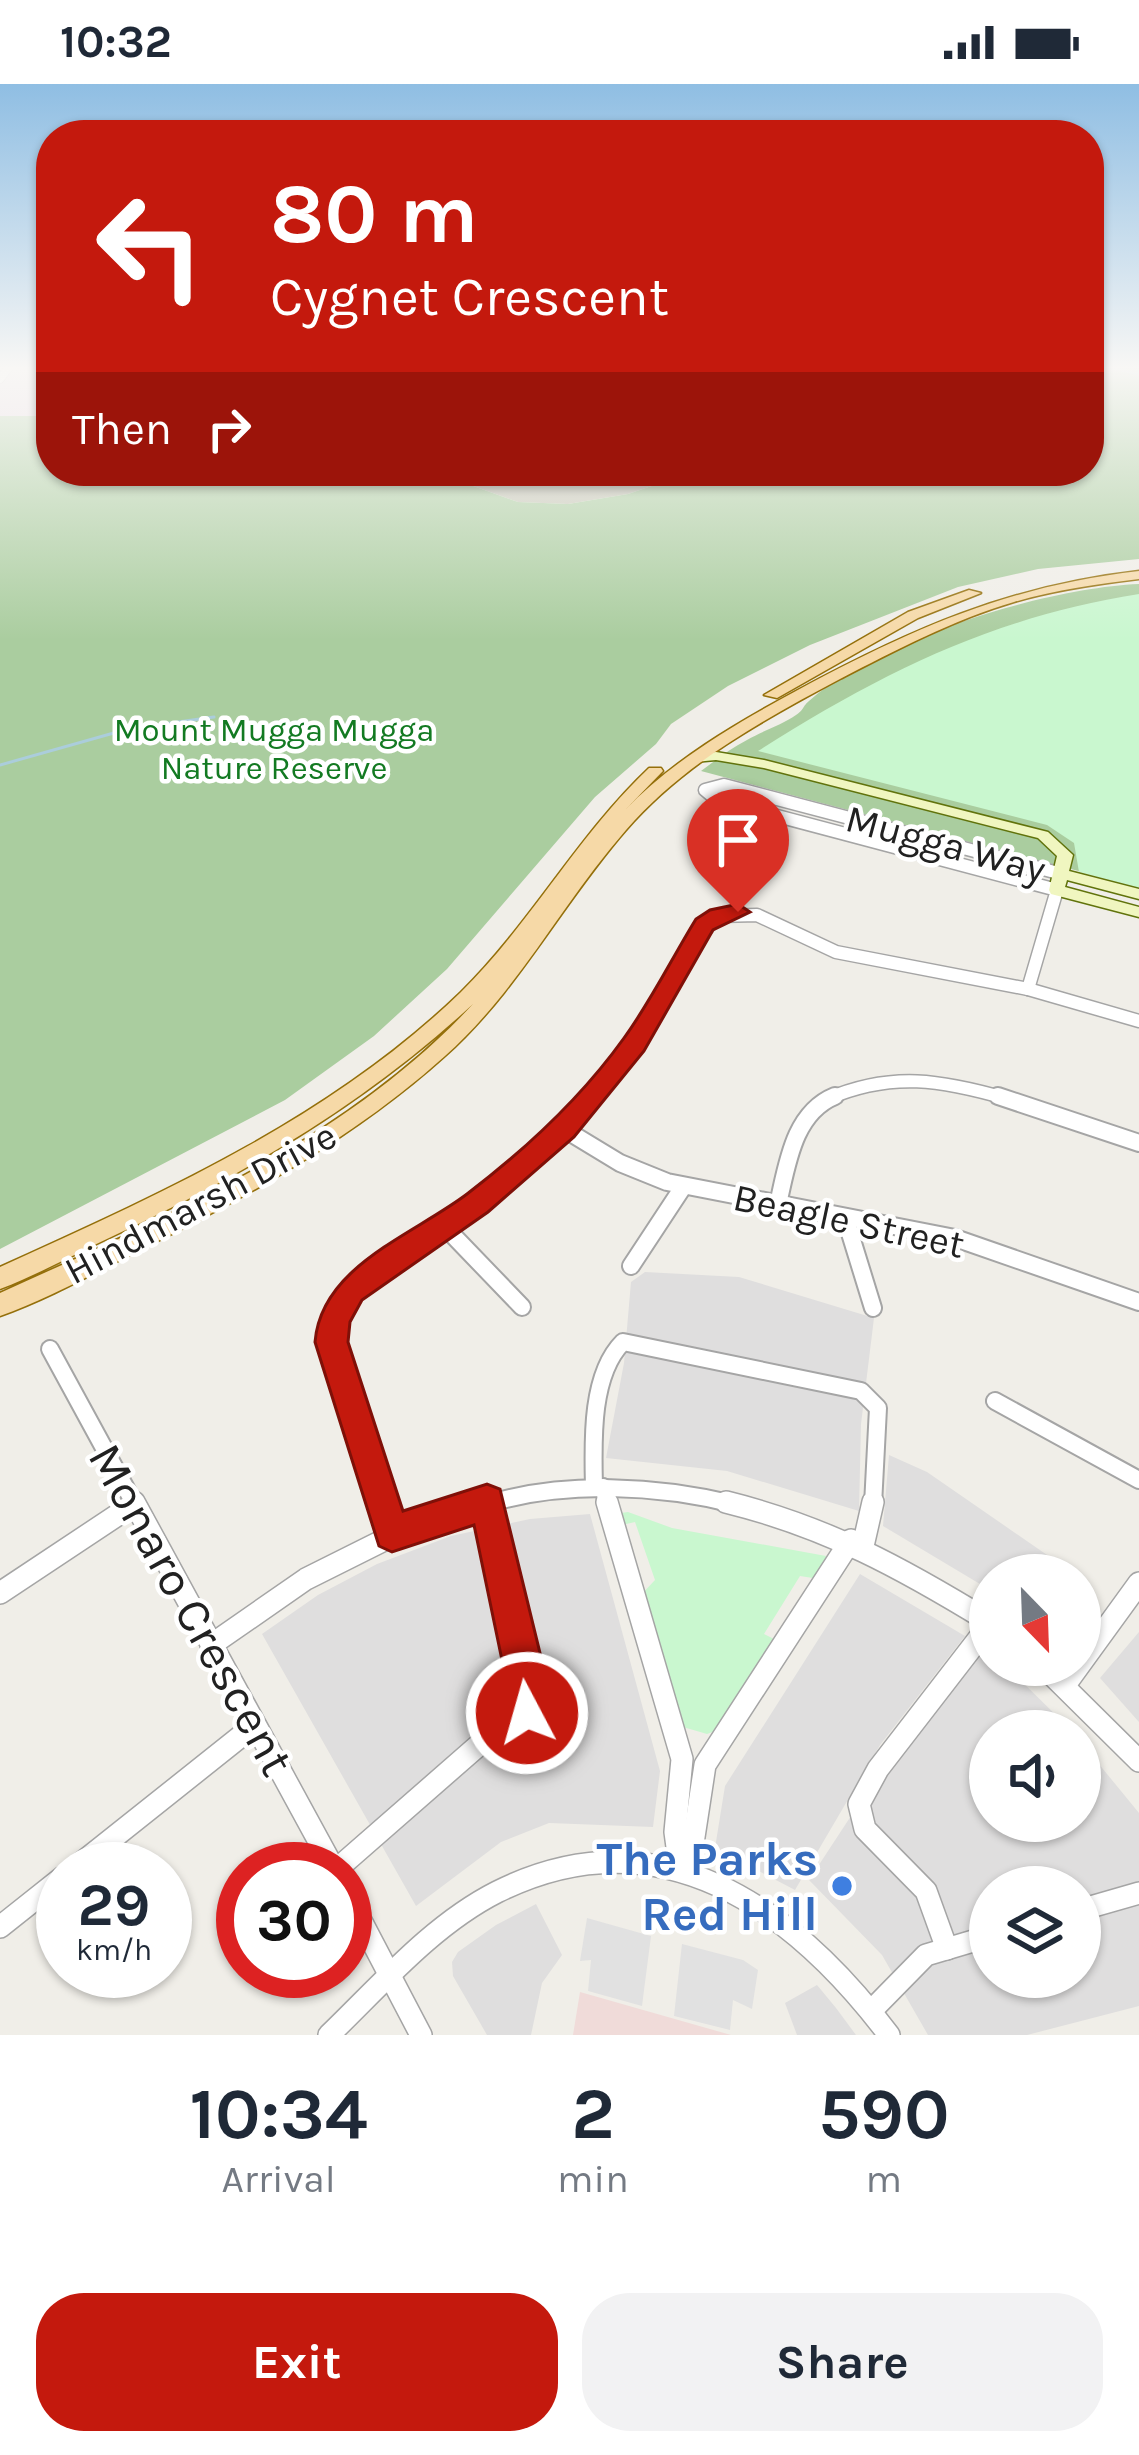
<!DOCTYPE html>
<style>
:root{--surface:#fff;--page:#f2f2f3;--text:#1f2937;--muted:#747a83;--accent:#c4190d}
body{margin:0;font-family:Karla,sans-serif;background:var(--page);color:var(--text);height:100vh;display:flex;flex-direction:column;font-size:45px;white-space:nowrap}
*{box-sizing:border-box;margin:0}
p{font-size:39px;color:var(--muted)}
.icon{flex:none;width:66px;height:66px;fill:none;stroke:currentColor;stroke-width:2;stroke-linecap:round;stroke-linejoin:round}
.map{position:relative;height:1951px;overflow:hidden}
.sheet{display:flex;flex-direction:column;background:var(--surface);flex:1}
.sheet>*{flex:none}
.guide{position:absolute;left:36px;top:36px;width:1068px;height:366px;border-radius:48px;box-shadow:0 3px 9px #0004;background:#c4190d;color:#fff;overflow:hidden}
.needle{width:78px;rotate:157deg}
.tools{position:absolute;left:969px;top:1470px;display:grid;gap:24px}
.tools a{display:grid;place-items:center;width:132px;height:132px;border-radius:50%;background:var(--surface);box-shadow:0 3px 9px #0004;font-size:60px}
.speed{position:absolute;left:36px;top:1758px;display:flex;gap:24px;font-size:60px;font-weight:700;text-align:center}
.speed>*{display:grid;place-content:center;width:156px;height:156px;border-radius:50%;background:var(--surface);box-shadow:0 3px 9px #0004;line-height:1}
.speed small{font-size:30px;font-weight:400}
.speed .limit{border:18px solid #d22;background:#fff;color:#111}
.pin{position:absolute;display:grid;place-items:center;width:102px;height:102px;color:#fff;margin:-123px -51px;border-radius:50% 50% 50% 0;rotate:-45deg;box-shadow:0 0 12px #0007}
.pin .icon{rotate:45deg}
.me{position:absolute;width:132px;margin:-66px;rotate:354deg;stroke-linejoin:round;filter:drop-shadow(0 0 9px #0008)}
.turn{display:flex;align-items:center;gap:42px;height:252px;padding:0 36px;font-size:54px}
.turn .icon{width:156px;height:156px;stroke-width:2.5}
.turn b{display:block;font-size:84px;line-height:102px}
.then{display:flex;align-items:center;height:114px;padding:0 36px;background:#0003;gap:24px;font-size:45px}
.eta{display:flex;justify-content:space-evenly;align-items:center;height:204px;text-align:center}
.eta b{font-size:72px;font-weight:700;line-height:84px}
.action{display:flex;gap:24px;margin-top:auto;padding:24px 36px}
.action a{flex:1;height:138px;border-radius:48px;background:var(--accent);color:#fff;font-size:48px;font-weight:700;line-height:138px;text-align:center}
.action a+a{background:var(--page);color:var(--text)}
.status{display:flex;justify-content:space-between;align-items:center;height:84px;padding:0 60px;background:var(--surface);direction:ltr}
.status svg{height:33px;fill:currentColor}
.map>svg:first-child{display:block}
.residential{fill:#dfdede;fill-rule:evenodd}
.commercial{fill:#f0dbd9}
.industrial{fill:#e9dae5}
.construction{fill:#c4c5b4}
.forest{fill:#aacd9f}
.park{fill:#c9f7cf}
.parking{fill:#e1e1e1}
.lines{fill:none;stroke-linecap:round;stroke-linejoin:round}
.stream{stroke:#abcddb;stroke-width:3}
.street-far4-casing{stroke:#a5a5a5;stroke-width:9}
.street-far3-casing{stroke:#a5a5a5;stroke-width:10}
.street-far2-casing{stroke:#a5a5a5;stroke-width:15}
.street-far1-casing{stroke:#a5a5a5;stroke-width:20}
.street-casing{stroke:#a5a5a5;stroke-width:24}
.secondary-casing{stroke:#61730c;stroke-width:3}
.primary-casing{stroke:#946f0a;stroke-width:3}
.street-far4{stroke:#fff;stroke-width:8}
.street-far3{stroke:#fff;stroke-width:9}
.street-far2{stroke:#fff;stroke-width:12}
.street-far1{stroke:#fff;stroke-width:16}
.street{stroke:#fff;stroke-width:21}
.secondary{fill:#f0f6c0;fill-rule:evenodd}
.primary{fill:#f6d9a7;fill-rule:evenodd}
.route{fill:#c4190d;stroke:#7f1008;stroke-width:3}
.shop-dot{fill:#3f7fe0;stroke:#fff;stroke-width:4.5}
.labels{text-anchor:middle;stroke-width:9;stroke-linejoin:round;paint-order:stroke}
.far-park-label{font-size:33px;fill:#137a22;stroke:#fff}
.street-label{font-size:39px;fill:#212121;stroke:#fff}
.near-street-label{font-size:48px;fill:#212121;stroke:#fff}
.near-shop-label{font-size:48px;font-weight:bold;fill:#366cbe;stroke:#fff;text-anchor:end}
</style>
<div class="status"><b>10:32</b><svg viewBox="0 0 49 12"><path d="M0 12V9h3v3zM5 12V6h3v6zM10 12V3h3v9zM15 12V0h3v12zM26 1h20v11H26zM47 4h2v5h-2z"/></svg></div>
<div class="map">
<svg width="1139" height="1951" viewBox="0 0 1139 1951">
<rect width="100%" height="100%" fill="#f0eee8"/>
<g class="residential">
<path d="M645,1188L739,1193L874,1234L861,1340L859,1427L727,1387L606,1374L624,1279L631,1198Z"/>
<path d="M889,1371L927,1388L1076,1491H990V1506L883,1442Z"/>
<path d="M590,1430L660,1687L653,1743L549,1739L501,1758L416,1822L262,1550L318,1511L377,1480L451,1452L530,1435Z"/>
<path d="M860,1490L965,1552L880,1661L795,1806L715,1764L725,1702Z"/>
<path d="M1139,1548V1638L1100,1594Z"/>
<path d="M967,1555L990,1568V1581H1005L1072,1647H990V1737H1080V1657L1139,1729V1922L1027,1951H928L882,1871L809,1796ZM990,1803H1080V1893H990Z"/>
<path d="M536,1820L562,1871L542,1899L531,1951H487L453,1892L452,1878L458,1868L496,1841Z"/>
<path d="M817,1901L836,1924L856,1951H797L785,1919Z"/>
</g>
<path class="commercial" d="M580,1908L731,1951H573Z"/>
<rect class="industrial" x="0" y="283" width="51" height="49"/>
<path class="construction" d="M399,387H696L628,410L568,420L518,418L465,399Z"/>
<g class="forest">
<path d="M1089,283H1139V475L1038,485L958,503L810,561L728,602L671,640L656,660L595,713L447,885L374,952L285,1016L0,1165V332H51V387H399L465,399L518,418L568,420L628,410L696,387H1089Z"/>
<path d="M1139,500V803L701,687C716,676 731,664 747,656C762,647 782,641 796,631C805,625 801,624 809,617C880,554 1046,504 1139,500Z"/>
</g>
<g class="park">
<path d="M1139,510V804L1079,788L1074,759L1047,741L758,667C881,589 993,533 1139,510Z"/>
<path d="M628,1428L672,1444L826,1472L819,1495L800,1492L764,1550L778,1557L718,1646L707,1650L683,1643L640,1512L655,1496L635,1438L622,1441L621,1429Z"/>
</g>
<g class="parking">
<path d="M587,1834L651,1852L642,1922L588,1907L591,1876L580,1877Z"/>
<path d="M682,1860L743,1876L758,1886L752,1925L733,1916L730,1946L674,1932Z"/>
</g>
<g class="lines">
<g class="stream">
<path d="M1109,283L1139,290"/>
<path d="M0,681L128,645L214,633"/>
</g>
<g class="street-far4-casing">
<path id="street-far4" d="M0,295L9,283"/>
</g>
<g class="street-far3-casing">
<path id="street-far3" d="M713,704H735"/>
</g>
<g class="street-far2-casing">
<g id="street-far2">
<path d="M1028,905L1057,806L717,716L705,706L724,701L1062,790"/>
<path d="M590,1015C644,961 666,886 718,832L757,831L836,868L1028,905L1139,937"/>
<path d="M827,1015C892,987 942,996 1008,1015"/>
</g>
</g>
<g class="street-far1-casing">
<g id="street-far1">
<path d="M998,1012L1139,1059"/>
<path d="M564,1045L620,1079L667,1098L955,1154L1139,1218"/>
<path d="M778,1120C787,1082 793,1029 835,1012"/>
<path d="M845,1133L873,1224"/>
<path d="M445,1143L522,1223"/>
<path d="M631,1182L683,1103"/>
<path d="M50,1265L135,1421"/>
<path d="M995,1317L1139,1396"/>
<path d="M594,1403C593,1359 590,1291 623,1258L861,1307L878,1324L873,1421"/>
<path d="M603,1403L608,1421"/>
<path d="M383,1421L332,1258L335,1230L351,1206L523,1083L593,1012"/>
<path d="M484,1421C564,1396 658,1401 738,1421"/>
</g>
</g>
<g class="street-casing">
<g id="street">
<path d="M134,1418L334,1785"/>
<path d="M382,1418L392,1449"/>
<path d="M607,1418L682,1675L675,1748L680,1785"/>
<path d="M726,1418C827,1443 902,1484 990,1538"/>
<path d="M863,1462L873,1418"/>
<path d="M0,1509L134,1420"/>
<path d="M211,1561L306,1495L402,1447L494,1418"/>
<path d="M1042,1581L1139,1677"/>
<path d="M1065,1601L1139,1499"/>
<path d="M74,1785L255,1641"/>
<path d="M337,1785L488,1653L527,1629L530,1610L487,1418"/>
<path d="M680,1785L694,1753L705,1681L851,1456"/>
<path d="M345,1806L421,1951"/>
<path d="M1080,1826L1139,1809"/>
<path d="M0,1843L63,1793"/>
<path d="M947,1865L926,1807L865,1745L859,1720L878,1685L990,1540"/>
<path d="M872,1926L926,1871L990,1852"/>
<path d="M329,1951C381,1901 432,1841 497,1808C659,1727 792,1823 889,1951"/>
</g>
</g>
<g class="secondary-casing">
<path id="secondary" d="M716,668L764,676L1048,748L1073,771L1069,787L1139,805V815L1067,796L1065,803L1139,823V833L1051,810L1049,806L1057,772L1038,754L764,684L716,676L694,678L687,674L694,670Z"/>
</g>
<g class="primary-casing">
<g id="primary">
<path d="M1139,487V495C1097,500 1055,506 1014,518C953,536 896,566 840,595C763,636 684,679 626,746C562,819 518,907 445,972C355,1053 247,1113 140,1166C94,1189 48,1215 0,1232V1209C165,1134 347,1056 473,920C365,1020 242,1092 109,1154C73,1171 37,1191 0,1205V1183C163,1109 331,1034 461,908C531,839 578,751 649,684H661L663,687L624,727C673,676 735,640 796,607C911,545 1008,502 1139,487Z"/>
<path d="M969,506L981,509L918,534L777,614L764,611L908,528Z"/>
</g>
</g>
<use href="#street-far4" class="street-far4"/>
<use href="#street-far3" class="street-far3"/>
<use href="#street-far2" class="street-far2"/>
<use href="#street-far1" class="street-far1"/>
<use href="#street" class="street"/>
<use href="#secondary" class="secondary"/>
<use href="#primary" class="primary"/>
</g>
<linearGradient id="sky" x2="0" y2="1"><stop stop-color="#8fbee3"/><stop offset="0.51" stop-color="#f8f7f5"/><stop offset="1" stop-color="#f8f7f5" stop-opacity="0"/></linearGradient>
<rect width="1139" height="556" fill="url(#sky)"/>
<path class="route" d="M738,820L750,828L713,846L644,967L574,1053L488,1128L362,1216L350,1238L348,1258L403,1427L487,1400L500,1405L550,1610L542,1644L527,1650L513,1644L507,1629L509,1610L474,1441L392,1468L379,1462L315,1258C321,1182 413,1151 467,1110C526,1065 581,1014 624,954C651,917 672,874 696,835L710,826Z"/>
<circle class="shop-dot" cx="842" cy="1802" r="12"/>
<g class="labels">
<g class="far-park-label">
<text x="274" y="657">Mount Mugga Mugga<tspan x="274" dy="38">Nature Reserve</tspan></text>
</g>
<g class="street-label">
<text transform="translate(946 759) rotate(15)" y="14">Mugga Way</text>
<text transform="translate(200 1118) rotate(-28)" y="14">Hindmarsh Drive</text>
<text transform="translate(849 1136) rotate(12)" y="14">Beagle Street</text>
</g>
<g class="near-street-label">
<text transform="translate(192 1525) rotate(61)" y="17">Monaro Crescent</text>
</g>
<g class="near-shop-label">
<text x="818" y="1791">The Parks<tspan x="818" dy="55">Red Hill</tspan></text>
</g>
</g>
</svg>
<div class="tools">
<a><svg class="needle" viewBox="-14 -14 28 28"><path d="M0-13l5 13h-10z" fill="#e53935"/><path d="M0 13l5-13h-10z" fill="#747a83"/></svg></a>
<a><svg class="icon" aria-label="sound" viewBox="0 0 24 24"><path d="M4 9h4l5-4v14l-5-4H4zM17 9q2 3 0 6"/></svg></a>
<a><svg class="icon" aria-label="layers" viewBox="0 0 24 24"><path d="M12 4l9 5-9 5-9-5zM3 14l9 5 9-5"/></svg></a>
</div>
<div class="speed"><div>29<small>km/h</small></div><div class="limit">30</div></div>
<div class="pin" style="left:738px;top:828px;background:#d93025"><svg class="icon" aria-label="arrive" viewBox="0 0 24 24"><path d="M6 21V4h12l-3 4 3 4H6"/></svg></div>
<svg class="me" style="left:527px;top:1629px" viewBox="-20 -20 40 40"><circle r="17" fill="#c4190d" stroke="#fff" stroke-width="3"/><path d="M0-11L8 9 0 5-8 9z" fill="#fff"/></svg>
<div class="guide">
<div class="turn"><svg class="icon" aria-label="left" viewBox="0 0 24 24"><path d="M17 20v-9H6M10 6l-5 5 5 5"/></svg><div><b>80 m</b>Cygnet Crescent</div></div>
<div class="then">Then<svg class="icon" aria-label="right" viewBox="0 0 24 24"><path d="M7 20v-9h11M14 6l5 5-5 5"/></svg></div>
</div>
</div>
<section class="sheet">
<div class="eta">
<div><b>10:34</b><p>Arrival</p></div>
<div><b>2</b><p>min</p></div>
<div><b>590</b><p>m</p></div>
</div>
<div class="action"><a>Exit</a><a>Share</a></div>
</section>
